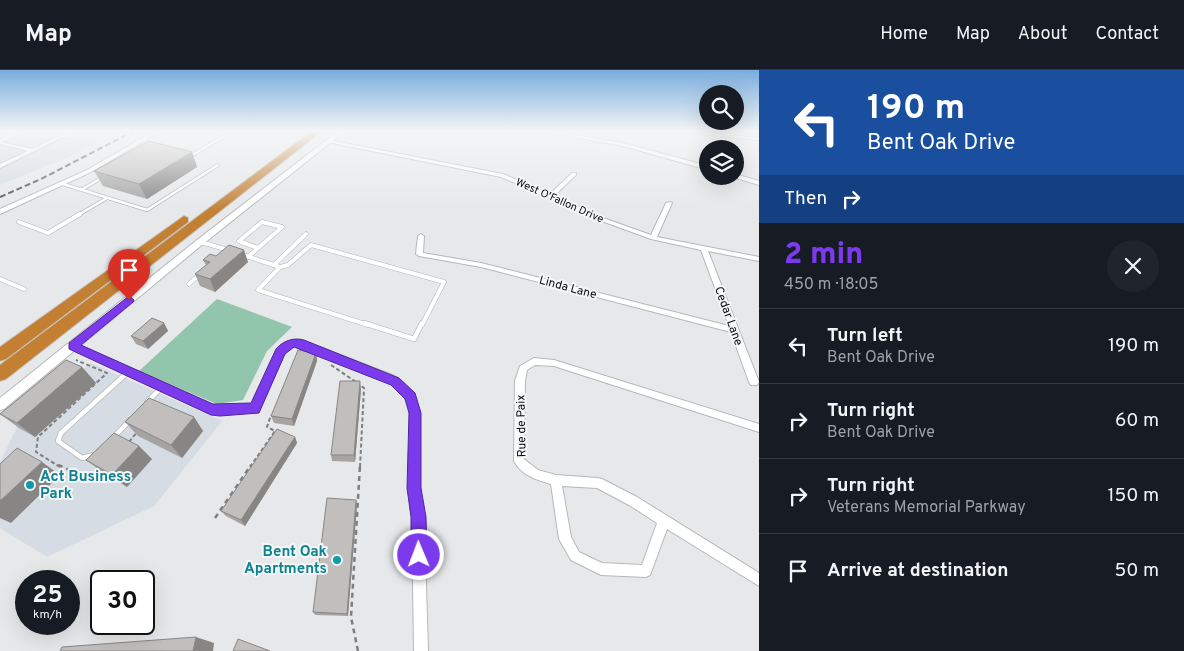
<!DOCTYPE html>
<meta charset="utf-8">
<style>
:root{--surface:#171b24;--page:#20242c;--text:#f1f3f6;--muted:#9ea1a6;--line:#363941;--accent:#7c3aed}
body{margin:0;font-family:Overpass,sans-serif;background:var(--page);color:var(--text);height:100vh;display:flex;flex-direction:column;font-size:19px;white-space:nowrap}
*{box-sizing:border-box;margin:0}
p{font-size:16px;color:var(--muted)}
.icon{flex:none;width:28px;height:28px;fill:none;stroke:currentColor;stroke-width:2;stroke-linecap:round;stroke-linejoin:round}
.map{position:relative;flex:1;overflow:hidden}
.side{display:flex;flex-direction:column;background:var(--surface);width:425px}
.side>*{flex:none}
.banner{background:#1a4fa0;color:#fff;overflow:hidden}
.buttons{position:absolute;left:699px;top:15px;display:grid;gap:10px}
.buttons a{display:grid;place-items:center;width:45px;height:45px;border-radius:50%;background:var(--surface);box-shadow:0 5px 20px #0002;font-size:25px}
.speed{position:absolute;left:15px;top:500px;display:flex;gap:10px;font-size:25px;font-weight:700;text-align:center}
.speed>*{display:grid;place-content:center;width:65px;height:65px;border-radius:50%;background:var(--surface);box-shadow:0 5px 20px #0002;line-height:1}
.speed small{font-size:12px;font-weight:400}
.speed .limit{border:2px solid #111;border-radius:8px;background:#fff;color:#111}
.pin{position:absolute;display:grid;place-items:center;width:42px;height:42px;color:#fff;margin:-51px -21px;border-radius:50% 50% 50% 0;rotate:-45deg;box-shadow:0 0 5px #0007}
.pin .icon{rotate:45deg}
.me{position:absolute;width:55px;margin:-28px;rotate:359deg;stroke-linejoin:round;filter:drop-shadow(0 0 4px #0008)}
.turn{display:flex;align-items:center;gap:18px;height:105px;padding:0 25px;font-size:22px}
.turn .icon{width:65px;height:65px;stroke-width:2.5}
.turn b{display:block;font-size:35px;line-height:42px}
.then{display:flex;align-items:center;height:48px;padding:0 25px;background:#0003;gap:10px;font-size:19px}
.round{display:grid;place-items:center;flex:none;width:52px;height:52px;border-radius:26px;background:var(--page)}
.headline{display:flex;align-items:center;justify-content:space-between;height:85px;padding:0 25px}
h1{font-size:30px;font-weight:800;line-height:38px;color:var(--accent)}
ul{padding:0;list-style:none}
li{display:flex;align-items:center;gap:15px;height:75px;padding:0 25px;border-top:1px solid var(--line)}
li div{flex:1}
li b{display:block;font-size:19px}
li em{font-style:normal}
header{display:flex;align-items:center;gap:30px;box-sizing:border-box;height:70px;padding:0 25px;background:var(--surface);border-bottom:1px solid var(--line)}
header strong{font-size:24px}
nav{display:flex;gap:28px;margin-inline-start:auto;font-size:18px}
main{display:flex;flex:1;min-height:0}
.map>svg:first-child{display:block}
.built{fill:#d5dce3}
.green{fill:#91c5ac}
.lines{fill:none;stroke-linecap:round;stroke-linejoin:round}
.service-far2-casing{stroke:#b5b7b9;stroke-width:4}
.service-far1-casing{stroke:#b5b7b9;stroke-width:5}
.service-casing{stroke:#b5b7b9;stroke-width:6}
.minor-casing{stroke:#b5b7b9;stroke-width:2}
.tertiary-casing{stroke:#b5b7b9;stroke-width:2}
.motorway-casing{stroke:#c5c5c5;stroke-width:2}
.path-far1{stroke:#7e7f80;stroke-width:2;stroke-dasharray:4 2.5;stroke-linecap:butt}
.path{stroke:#7e7f80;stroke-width:2.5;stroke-dasharray:5 4;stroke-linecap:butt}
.service-far2{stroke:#fff;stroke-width:2.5}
.service-far1{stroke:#fff;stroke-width:4}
.service{stroke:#fff;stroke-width:4.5}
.minor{fill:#fff;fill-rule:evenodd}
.tertiary{fill:#fff;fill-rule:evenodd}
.motorway{fill:#c37f32;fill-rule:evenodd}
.rail{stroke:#4a4a4c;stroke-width:2;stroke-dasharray:6 3;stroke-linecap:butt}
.wall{fill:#a6a4a3}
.shaded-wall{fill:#878685}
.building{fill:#c1bfbe;stroke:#878685}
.route{fill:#7c3aed;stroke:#51269a}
.culture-dot{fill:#0f9aa8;stroke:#f4f6f7;stroke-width:2}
.labels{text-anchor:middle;stroke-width:4;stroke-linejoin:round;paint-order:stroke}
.far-street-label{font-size:11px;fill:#0e0e0f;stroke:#f4f6f7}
.street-label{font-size:12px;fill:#0e0e0f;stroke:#f4f6f7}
.near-culture-label{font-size:15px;font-weight:bold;fill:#0d838f;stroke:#f4f6f7;text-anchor:start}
</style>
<header>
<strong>Map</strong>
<nav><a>Home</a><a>Map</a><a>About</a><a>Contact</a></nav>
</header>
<main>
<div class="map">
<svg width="759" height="581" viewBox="0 0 759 581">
<rect width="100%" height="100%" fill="#e6e8ea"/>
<g class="built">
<path d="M0,61H117L71,86L0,115Z"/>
<path d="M91,293L222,351L154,436L47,487L0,458V392L17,357Z"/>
</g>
<path class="green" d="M217,229L292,257L267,281L243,330L217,334L139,301Z"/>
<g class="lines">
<g class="service-far2-casing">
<g id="service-far2">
<path d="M63,66H75L85,61"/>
<path d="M187,83L194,84L233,61"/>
<path d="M63,114L147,140L218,95"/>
<path d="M81,120L103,107"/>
<path d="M78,145L107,128"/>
</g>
</g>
<g class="service-far1-casing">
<g id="service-far1">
<path d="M19,152L48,163L80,144"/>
<path d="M201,172L228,180"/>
<path d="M240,184L280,197"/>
<path d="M248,187L282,157L262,152L239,171L258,178"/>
<path d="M274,195L306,164"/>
<path d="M280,197L258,220L368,255"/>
<path d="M280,197L288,195L311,175L444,212L422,255"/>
<path d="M0,209L24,219"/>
<path d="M189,214L200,204"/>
</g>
</g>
<g class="service-casing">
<g id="service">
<path d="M364,253L414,269L422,253"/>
<path d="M147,332L162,317"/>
<path d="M113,368L130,350"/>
<path d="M94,385L82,388L58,371L61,363L128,302"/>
</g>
</g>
<g class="minor-casing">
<g id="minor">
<path d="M69,61H75L0,98V94L28,81L0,74V72L32,79Z"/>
<path d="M540,61H550L623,73L708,96V100L623,76Z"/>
<path d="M703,62L759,68V70L701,64V63Z"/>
<path d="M329,70L503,104L550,124L572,103H576V105L554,126L603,148L651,165L666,133L671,132L672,133L657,167L759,187V191L708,181L759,312L757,315H751L749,312L731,262L481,197L419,186L416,184L418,166L421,164L424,166L423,183L481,193L729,256L701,180L651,169L599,150L501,107L327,72V70Z"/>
<path d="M735,104L759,111V115L733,107Z"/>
<path d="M297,270L303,271L390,304L398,308L414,324L420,343L419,418L424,447L428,581H414L412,447L409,418L410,343L407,329L392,314L384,310L299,276L292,277L284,284L258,342L222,344L208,342L70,278L69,276L73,273L76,274L212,335H252L277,280L286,273Z"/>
<path d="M534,288L554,290L759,354V362L554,296L535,295L527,300L525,311L524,389L538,400L556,405L598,408L602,409L637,427L759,503V516L667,459L650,505L646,507L601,505L571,490L559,469L551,414C537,410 521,405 514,391L515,311L520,296ZM562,416L597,418L629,435L657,453L642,495L602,493L579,482L571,467Z"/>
</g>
</g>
<g class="tertiary-casing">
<g id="tertiary">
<path d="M18,61H26L0,73V69Z"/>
<path d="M154,61H161L91,102L0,144V139L87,100Z"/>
<path d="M338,61H345L203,174L4,339L0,340V328L197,170Z"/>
</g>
</g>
<g class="motorway-casing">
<g id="motorway">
<path d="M312,61H322L6,309L0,311V295Z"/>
<path d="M184,146L188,148V152L6,289L0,291V277Z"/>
</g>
</g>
<g class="path-far1">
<path d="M331,295L356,312"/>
<path d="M129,372L137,362"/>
<path d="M60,397L36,382L38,367L107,303L76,290"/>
<path d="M250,397L275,361L267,357L271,345"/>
<path d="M360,397L364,318L360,315"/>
</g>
<g class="path">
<path d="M58,395L93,410L101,401"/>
<path d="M215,448L251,395"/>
<path d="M358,581L351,547L360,395"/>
</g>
<use href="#service-far2" class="service-far2"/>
<use href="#service-far1" class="service-far1"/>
<use href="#service" class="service"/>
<use href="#minor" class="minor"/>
<use href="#tertiary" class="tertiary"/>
<use href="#motorway" class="motorway"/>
<path class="rail" d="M0,127L41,109L134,61"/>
</g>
<g class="wall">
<path d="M192,82L197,97L147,129L103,116L94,101Z"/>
<path d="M216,186L248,192L215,222L200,216L195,204L206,195L203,190Z"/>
<path d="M164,253L168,261L148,279L136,274L131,266Z"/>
<path d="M316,283L317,291L294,356L274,353L271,346Z"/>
<path d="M82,297L96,313L35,367L19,358L0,344Z"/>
<path d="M361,319L355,392L332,391L331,385Z"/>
<path d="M194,347L203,361L182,388L138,366L125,352Z"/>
<path d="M295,367L297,373L245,456L226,446L221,441Z"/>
<path d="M152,389L127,417L102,402L86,390Z"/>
<path d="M356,430L357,435L348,546L315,545L313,542Z"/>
</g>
<g class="shaded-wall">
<path d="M192,82L197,97L147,129L139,114Z"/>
<path d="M244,180L248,192L215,222L210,209Z"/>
<path d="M164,253L168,261L148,279L143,271Z"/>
<path d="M316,283L317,291L294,356L292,349Z"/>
<path d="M82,297L96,313L35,367L17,353Z"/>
<path d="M360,311L361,319L355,392L354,385Z"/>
<path d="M194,347L203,361L182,388L171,375Z"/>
<path d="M295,367L297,373L245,456L241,450Z"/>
<path d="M139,376L152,389L127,417L112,405Z"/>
<path d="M42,392L60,405L11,453L0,448V431Z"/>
<path d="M356,430L357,435L348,546L347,544Z"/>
<path d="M196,567L214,573L213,581H193Z"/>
</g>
<g class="building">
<path d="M149,71L192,82L139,114L94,101Z"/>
<path d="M229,175L244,180L210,209L195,204L210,192L203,190L210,184L216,186Z"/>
<path d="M152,248L164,253L143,271L131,266Z"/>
<path d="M298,280L316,283L292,349L271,346Z"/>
<path d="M66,290L82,297L17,353L0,344Z"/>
<path d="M340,311H360L354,385H331Z"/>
<path d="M149,328L194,347L171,375L125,352Z"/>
<path d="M277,359L295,367L241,450L221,441Z"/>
<path d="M114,363L139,376L112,405L86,390Z"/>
<path d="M17,378L42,392L0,431V394Z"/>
<path d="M327,428L356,430L347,544L313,542Z"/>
<path d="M196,567L193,581H60L62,577Z"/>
<path d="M238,569L270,581H233Z"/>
</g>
<linearGradient id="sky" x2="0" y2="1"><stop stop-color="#79adde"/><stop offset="0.43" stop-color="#f4f5f6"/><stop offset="1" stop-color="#f4f5f6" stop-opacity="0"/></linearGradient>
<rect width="759" height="142" fill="url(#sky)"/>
<path class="route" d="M129,226L134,230L133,232L81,275L213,334L251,333L276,279C283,271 293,267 304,270L399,308L415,323L421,343V418L426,447L427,485L424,491L419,493L413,491L411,485V447L407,418L409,343L405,329L391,315L294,277L285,284L259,343L220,346L211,345L69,279V273Z"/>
<g class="culture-dot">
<circle cx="30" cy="415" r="5"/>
<circle cx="337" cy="490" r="5"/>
</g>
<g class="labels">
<g class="far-street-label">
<text transform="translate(560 130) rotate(24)" y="4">West O'Fallon Drive</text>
</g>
<g class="street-label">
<text transform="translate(568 217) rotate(15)" y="4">Linda Lane</text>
<text transform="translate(729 246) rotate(70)" y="4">Cedar Lane</text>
<text transform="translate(521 356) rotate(-91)" y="4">Rue de Paix</text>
</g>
<g class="near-culture-label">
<text x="40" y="411">Act Business<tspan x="40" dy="17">Park</tspan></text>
<text x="327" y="486" text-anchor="end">Bent Oak<tspan x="327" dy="17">Apartments</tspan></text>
</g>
</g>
</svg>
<div class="buttons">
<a><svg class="icon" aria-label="search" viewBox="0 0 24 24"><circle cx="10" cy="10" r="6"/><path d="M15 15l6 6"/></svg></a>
<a><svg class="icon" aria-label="layers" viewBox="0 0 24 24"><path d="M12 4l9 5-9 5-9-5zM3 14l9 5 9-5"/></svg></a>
</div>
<div class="speed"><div>25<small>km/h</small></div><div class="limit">30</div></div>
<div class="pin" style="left:129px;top:230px;background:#d93025"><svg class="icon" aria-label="arrive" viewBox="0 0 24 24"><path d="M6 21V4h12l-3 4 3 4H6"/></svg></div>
<svg class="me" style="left:419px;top:485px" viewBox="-20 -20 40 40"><circle r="17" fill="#7c3aed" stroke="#fff" stroke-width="3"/><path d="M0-11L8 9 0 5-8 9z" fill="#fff"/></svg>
</div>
<section class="side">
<div class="banner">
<div class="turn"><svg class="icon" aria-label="left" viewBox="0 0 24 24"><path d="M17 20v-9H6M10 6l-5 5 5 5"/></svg><div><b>190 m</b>Bent Oak Drive</div></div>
<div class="then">Then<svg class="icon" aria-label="right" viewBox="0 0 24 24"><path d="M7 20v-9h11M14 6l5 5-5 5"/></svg></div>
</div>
<div class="headline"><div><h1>2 min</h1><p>450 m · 18:05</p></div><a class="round"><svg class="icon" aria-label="close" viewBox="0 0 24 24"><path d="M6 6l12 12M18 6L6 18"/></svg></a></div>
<ul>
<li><svg class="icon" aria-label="left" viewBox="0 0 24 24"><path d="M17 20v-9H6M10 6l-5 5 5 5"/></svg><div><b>Turn left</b><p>Bent Oak Drive</p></div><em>190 m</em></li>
<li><svg class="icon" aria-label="right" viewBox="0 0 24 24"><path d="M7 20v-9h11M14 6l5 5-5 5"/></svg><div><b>Turn right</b><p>Bent Oak Drive</p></div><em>60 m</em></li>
<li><svg class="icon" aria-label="right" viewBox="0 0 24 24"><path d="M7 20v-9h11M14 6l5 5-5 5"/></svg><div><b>Turn right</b><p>Veterans Memorial Parkway</p></div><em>150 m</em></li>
<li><svg class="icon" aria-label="arrive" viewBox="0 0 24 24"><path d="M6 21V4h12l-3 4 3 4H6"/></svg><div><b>Arrive at destination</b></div><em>50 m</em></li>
</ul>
</section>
</main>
